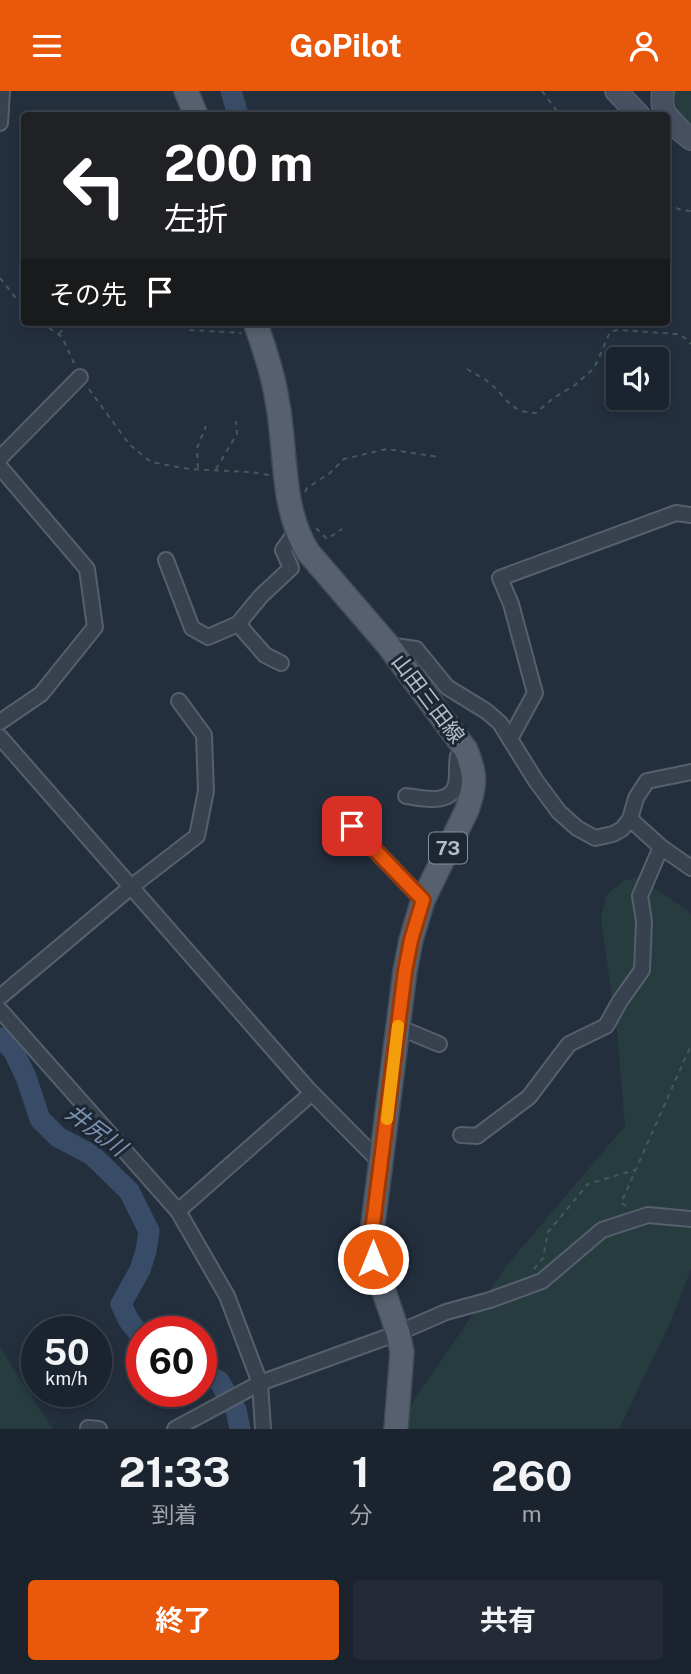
<!DOCTYPE html>
<html lang="ja">
<meta charset="utf-8">
<style>
:root{--surface:#1b232e;--page:#242b36;--text:#f1f3f6;--muted:#a0a4aa;--line:#39404a;--accent:#ea580c}
body{margin:0;font-family:"Public Sans","Noto Sans JP",sans-serif;background:var(--page);color:var(--text);height:100vh;display:flex;flex-direction:column;font-size:26px;white-space:nowrap}
*{box-sizing:border-box;margin:0}
p{font-size:23px;color:var(--muted)}
.icon{flex:none;width:38px;height:38px;fill:none;stroke:currentColor;stroke-width:2;stroke-linecap:round;stroke-linejoin:round}
.map{position:relative;height:1338px;overflow:hidden}
.sheet{display:flex;flex-direction:column;background:var(--surface);flex:1}
.sheet>*{flex:none}
.hud{position:absolute;left:21px;top:21px;width:649px;height:214px;border-radius:7px;box-shadow:0 4px 10px #0003,0 0 0 2px var(--line);background:#202124;color:#fff;overflow:hidden}
.fabs{position:absolute;left:606px;top:256px;display:grid;gap:14px}
.fabs a{display:grid;place-items:center;width:63px;height:63px;border-radius:7px;background:var(--surface);box-shadow:0 4px 10px #0003,0 0 0 2px var(--line);font-size:35px}
.speed{position:absolute;left:21px;top:1225px;display:flex;gap:14px;font-size:35px;font-weight:700;text-align:center}
.speed>*{display:grid;place-content:center;width:91px;height:91px;border-radius:50%;background:var(--surface);box-shadow:0 4px 10px #0003,0 0 0 2px var(--line);line-height:1}
.speed small{font-size:18px;font-weight:400}
.speed .limit{border:10px solid #d22;background:#fff;color:#111}
.pin{position:absolute;display:grid;place-items:center;width:60px;height:60px;color:#fff;margin:-30px;border-radius:14px;box-shadow:0 4px 10px #0006}
.me{position:absolute;width:77px;margin:-38px;rotate:0deg;stroke-linejoin:round;filter:drop-shadow(0 0 5px #0008)}
.turn{display:flex;align-items:center;gap:24px;height:147px;padding:0 28px;font-size:32px}
.turn .icon{width:91px;height:91px;stroke-width:2.5}
.turn b{display:block;font-size:49px;line-height:60px}
.then{display:flex;align-items:center;height:66px;padding:0 28px;background:#0003;gap:14px;font-size:26px}
.eta{display:flex;justify-content:space-evenly;align-items:center;height:119px;text-align:center}
.eta b{font-size:42px;font-weight:700;line-height:49px}
.cta{display:flex;gap:14px;margin-top:auto;padding:14px 28px}
.cta a{flex:1;height:80px;border-radius:7px;background:var(--accent);color:#fff;font-size:28px;font-weight:700;line-height:80px;text-align:center}
.cta a+a{background:var(--page);color:var(--text)}
header{display:flex;justify-content:space-between;align-items:center;height:91px;padding:0 28px;background:var(--accent);color:#fff;font-size:32px;font-weight:700}
.map>svg:first-child{display:block}
.green{fill:#263c3f}
.lines{fill:none;stroke-linecap:round;stroke-linejoin:round}
.river{stroke:#394c67;stroke-width:21}
.street-casing{stroke:#565f6c;stroke-width:18}
.secondary-casing{stroke:#565f6c;stroke-width:24}
.primary-casing{stroke:#414a57;stroke-width:26}
.path{stroke:#44595c;stroke-width:2;stroke-dasharray:5 5;stroke-linecap:butt}
.street{stroke:#38414e;stroke-width:14}
.secondary{stroke:#465061;stroke-width:21}
.primary{stroke:#56606e;stroke-width:23}
.route-casing{stroke:#983908;stroke-width:18}
.route{stroke:#ea580c;stroke-width:12}
.slow{stroke:#f59e0b;stroke-width:12}
.labels{text-anchor:middle;stroke-width:6;stroke-linejoin:round;paint-order:stroke}
.shield{fill:#1d2633;stroke:#878f9c;stroke-width:2}
.shield-label{font-size:19px;font-weight:bold;fill:#b4bcc9}
.street-label{font-size:21px;fill:#b4bcc9;stroke:#1d2633}
.water-label{font-size:23px;font-style:italic;fill:#7c92b1;stroke:#1d2633}
</style>
<header><svg class="icon" aria-label="menu" viewBox="0 0 24 24"><path d="M4 6h16M4 12h16M4 18h16"/></svg>GoPilot<svg class="icon" aria-label="person" viewBox="0 0 24 24"><circle cx="12" cy="8" r="4"/><path d="M4 21q1-7 8-7t8 7"/></svg></header>
<div class="map">
<svg width="691" height="1338" viewBox="0 0 691 1338">
<rect width="100%" height="100%" fill="#242f3e"/>
<g class="green">
<path d="M669,0H691V40L672,19Z"/>
<path d="M638,786L687,819L691,824V1178L669,1234L619,1338H403L414,1309L507,1174L625,1035L617,941L601,827L607,803L623,790Z"/>
<path d="M0,1257L53,1338H0Z"/>
</g>
<g class="lines">
<g class="river">
<path d="M231,0L238,24"/>
<path d="M0,947L13,959L26,986L40,1028L58,1046L92,1064L129,1100L149,1140L146,1160L140,1179L121,1213L129,1230L142,1246"/>
<path d="M201,1282L219,1290L236,1319L240,1338"/>
</g>
<g class="street-casing">
<g id="street">
<path d="M0,32L2,0"/>
<path d="M0,367L80,286"/>
<path d="M0,376L87,478L95,536L41,603L0,631"/>
<path d="M166,469L192,537L208,546L238,533L261,505L291,477L283,459L297,439"/>
<path d="M238,533L265,564L281,572"/>
<path d="M388,554L416,558L447,596L486,620L500,632L536,690L559,721L577,737L595,747L613,743L622,738L630,728L636,707L647,690L691,681"/>
<path d="M0,646L308,998L381,1072"/>
<path d="M510,648L535,602L511,513L500,487L676,422L691,424"/>
<path d="M406,705C422,707 451,715 456,693C458,684 456,674 458,665L466,659"/>
<path d="M630,728L661,756L691,777"/>
<path d="M352,735L423,809"/>
<path d="M0,906L131,796L197,745L206,700L204,644L179,610"/>
<path d="M0,919L178,1120L227,1205L260,1292L263,1338"/>
<path d="M398,936L439,953"/>
<path d="M461,1044L477,1045L529,1006L569,953L606,935L620,910L642,879L644,830L640,805L661,756"/>
<path d="M178,1120L312,1002"/>
<path d="M88,1337L99,1338"/>
<path d="M175,1338L260,1292L398,1242L446,1221L490,1209L542,1190L602,1139L648,1124L691,1128"/>
</g>
</g>
<g class="secondary-casing">
<g id="secondary">
<path d="M616,0L639,24"/>
<path d="M663,0C662,8 662,18 666,24"/>
<path d="M667,25L681,40L691,48"/>
</g>
</g>
<g class="primary-casing">
<g id="primary">
<path d="M186,0L196,24"/>
<path d="M255,231C264,256 273,282 277,309C287,359 280,416 308,461L388,554L466,659C476,684 476,693 467,719L423,809L411,849L405,880L373,1133L372,1149L373,1168L398,1242L402,1261L396,1338"/>
</g>
</g>
<g class="path">
<path d="M542,0L560,24"/>
<path d="M667,113L681,119L691,120"/>
<path d="M0,187L24,217"/>
<path d="M41,231L62,246L74,272"/>
<path d="M99,231L108,235L132,231"/>
<path d="M171,231L190,239L241,242"/>
<path d="M399,231L407,237"/>
<path d="M629,231L631,239"/>
<path d="M59,243L69,231"/>
<path d="M467,278C475,283 484,287 491,293C507,307 511,322 536,322L552,308L575,294L592,279L597,271L610,241L617,239L678,243L685,247L691,253"/>
<path d="M89,298L129,353L151,371L189,378L250,381L269,384"/>
<path d="M198,377L197,357L206,335"/>
<path d="M216,378L237,343L236,330"/>
<path d="M305,401L307,397L330,382L344,368L387,358L439,366"/>
<path d="M316,437L327,448L342,438"/>
<path d="M626,1115L621,1112L691,954"/>
<path d="M534,1178L543,1167L548,1141L588,1093L635,1079"/>
</g>
<use href="#street" class="street"/>
<use href="#secondary" class="secondary"/>
<use href="#primary" class="primary"/>
</g>
<g class="lines">
<g class="route-casing">
<path id="route" d="M352,735L423,809L411,849L405,880L373,1133L372,1149L373,1168"/>
</g>
<use href="#route" class="route"/>
<path class="slow" d="M387,1028L398,935"/>
</g>
<g class="labels">
<rect class="shield" x="429" y="741.5" width="38" height="31" rx="5"/>
<g class="shield-label">
<text x="448" y="764">73</text>
</g>
<g class="street-label">
<text transform="translate(428 608) rotate(53)" y="7">山田三田線</text>
</g>
<g class="water-label">
<text transform="translate(96 1039) rotate(37)" y="8">井尻川</text>
</g>
</g>
</svg>
<div class="fabs">
<a><svg class="icon" aria-label="sound" viewBox="0 0 24 24"><path d="M4 9h4l5-4v14l-5-4H4zM17 9q2 3 0 6"/></svg></a>
</div>
<div class="speed"><div>50<small>km/h</small></div><div class="limit">60</div></div>
<div class="pin" style="left:352px;top:735px;background:#d93025"><svg class="icon" aria-label="arrive" viewBox="0 0 24 24"><path d="M6 21V4h12l-3 4 3 4H6"/></svg></div>
<svg class="me" style="left:373px;top:1168px" viewBox="-20 -20 40 40"><circle r="17" fill="#ea580c" stroke="#fff" stroke-width="3"/><path d="M0-11L8 9 0 5-8 9z" fill="#fff"/></svg>
<div class="hud">
<div class="turn"><svg class="icon" aria-label="left" viewBox="0 0 24 24"><path d="M17 20v-9H6M10 6l-5 5 5 5"/></svg><div><b>200 m</b>左折</div></div>
<div class="then">その先<svg class="icon" aria-label="arrive" viewBox="0 0 24 24"><path d="M6 21V4h12l-3 4 3 4H6"/></svg></div>
</div>
</div>
<section class="sheet">
<div class="eta">
<div><b>21:33</b><p>到着</p></div>
<div><b>1</b><p>分</p></div>
<div><b>260</b><p>m</p></div>
</div>
<div class="cta"><a>終了</a><a>共有</a></div>
</section>
